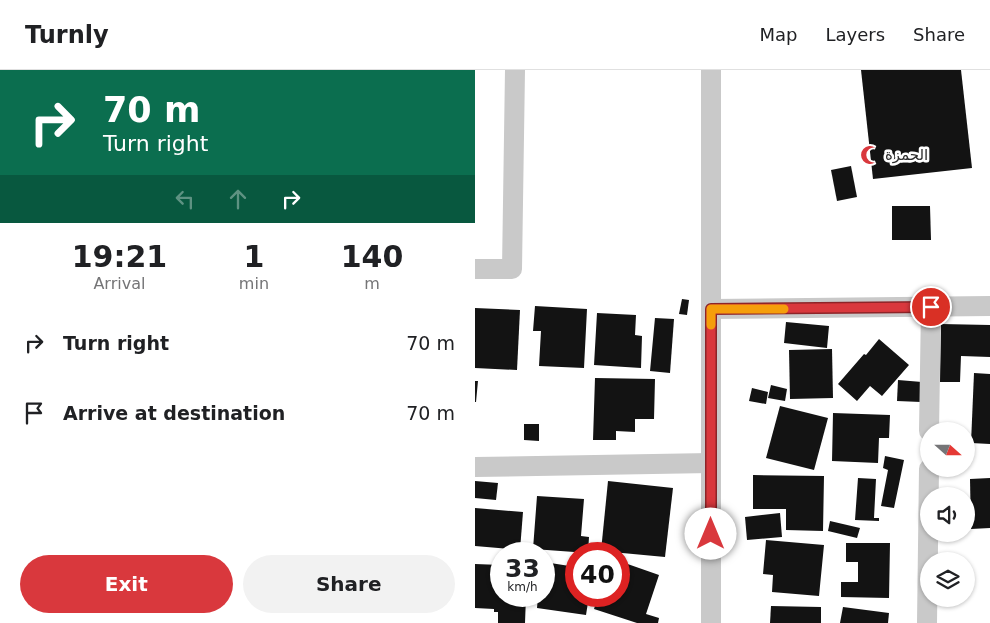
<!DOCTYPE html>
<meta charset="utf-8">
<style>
:root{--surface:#fff;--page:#f2f2f2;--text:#202124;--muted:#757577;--line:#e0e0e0;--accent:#d9383d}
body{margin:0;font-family:"DejaVu Sans","Noto Naskh Arabic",sans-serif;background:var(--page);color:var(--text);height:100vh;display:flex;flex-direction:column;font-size:19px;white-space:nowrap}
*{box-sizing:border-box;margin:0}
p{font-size:16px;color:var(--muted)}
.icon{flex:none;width:28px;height:28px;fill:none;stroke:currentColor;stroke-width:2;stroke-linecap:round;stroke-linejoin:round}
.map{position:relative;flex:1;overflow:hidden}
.details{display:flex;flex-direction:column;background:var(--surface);width:475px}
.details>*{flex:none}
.top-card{background:#0b6e4f;color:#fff;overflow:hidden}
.needle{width:32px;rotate:111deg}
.tools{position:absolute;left:445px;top:352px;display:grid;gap:10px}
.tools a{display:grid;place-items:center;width:55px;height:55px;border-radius:50%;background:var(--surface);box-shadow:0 1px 4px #0004;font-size:25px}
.speed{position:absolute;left:15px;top:472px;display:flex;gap:10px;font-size:25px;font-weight:700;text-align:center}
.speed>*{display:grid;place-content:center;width:65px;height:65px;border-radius:50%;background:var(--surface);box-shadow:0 1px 4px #0004;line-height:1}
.speed small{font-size:12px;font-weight:400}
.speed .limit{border:8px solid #d22;background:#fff;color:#111}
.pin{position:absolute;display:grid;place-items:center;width:42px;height:42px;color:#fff;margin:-21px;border:2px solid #fff;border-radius:50%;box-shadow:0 1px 5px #0007}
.me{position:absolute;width:55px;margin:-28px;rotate:0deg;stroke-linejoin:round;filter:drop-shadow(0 0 4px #0008)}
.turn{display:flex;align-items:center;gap:18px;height:105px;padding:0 20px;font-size:22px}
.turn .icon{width:65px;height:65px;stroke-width:2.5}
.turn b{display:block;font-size:35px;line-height:42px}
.lanes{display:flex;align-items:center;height:48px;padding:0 20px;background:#0003;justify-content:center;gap:25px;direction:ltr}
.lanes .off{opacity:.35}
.eta{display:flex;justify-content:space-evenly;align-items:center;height:85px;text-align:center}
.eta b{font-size:30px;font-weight:700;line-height:35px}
.action{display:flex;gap:10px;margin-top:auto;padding:10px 20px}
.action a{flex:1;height:58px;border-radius:30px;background:var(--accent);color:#fff;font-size:20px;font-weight:700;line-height:58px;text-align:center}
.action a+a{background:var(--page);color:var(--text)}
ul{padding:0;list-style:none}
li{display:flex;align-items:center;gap:15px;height:70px;padding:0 20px}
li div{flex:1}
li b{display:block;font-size:19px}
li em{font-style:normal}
header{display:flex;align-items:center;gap:30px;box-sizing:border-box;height:70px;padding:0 25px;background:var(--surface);border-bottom:1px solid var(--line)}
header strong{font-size:24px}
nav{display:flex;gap:28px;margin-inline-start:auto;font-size:18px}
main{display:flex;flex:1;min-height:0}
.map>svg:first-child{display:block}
.building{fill:#131313}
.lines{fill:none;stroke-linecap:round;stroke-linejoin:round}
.minor{stroke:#c9c9c9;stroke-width:20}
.route-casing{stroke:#8d2428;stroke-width:12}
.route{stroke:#d9383d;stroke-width:9}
.slow{stroke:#f59e0b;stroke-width:9}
.labels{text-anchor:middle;stroke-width:5;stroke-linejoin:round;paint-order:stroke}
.poi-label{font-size:15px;fill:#2c2c2c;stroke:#fff;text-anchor:start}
</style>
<header>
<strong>Turnly</strong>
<nav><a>Map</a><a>Layers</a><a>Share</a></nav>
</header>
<main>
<section class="details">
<div class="top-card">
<div class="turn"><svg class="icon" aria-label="right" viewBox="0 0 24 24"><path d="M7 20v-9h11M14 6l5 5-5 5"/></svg><div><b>70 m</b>Turn right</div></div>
<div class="lanes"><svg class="icon off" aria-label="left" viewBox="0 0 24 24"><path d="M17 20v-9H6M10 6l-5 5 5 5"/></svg><svg class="icon off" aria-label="ahead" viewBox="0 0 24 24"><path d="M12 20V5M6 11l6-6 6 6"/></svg><svg class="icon" aria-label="right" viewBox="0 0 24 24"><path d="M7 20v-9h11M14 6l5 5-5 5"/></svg></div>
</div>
<div class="eta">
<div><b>19:21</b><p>Arrival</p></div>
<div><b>1</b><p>min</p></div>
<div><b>140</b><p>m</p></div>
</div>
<ul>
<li><svg class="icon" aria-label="right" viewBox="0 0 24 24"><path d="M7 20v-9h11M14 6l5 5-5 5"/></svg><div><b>Turn right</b></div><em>70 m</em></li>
<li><svg class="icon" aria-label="arrive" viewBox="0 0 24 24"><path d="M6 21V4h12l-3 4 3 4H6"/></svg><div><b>Arrive at destination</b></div><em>70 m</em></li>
</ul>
<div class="action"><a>Exit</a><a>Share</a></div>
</section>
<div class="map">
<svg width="515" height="553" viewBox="0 0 515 553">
<rect width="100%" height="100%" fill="#fff"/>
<g class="building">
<path d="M386,0H486L497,98L398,109Z"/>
<path d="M376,96L382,127L362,131L356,100Z"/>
<path d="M417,136H455L456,170H417Z"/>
<path d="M207,229L214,230L212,245L204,244Z"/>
<path d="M60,236L112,239L109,298L64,296L66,261H58Z"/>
<path d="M0,238L45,240L42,300L0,298Z"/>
<path d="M122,243L161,245L160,265L167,266L166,298L119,295Z"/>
<path d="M180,248L199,249L195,303L175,301Z"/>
<path d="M311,252L354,256L352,278L309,273Z"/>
<path d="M466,254L515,255V287L486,286L485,312H465Z"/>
<path d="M404,269L434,295L407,326L395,316L382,331L363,314L389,284L391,285Z"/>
<path d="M357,279L358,328L315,329L314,280Z"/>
<path d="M499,303L515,304V374L496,373Z"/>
<path d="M120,308L180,309L179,349H160V362L141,361V370H118Z"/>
<path d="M423,310L447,312L446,332L422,331Z"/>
<path d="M0,311H3L1,332H0Z"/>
<path d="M296,315L312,319L310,331L293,328Z"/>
<path d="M277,318L293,322L291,334L274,331Z"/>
<path d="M305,336L353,348L339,400L291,388Z"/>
<path d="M358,343L415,345L414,368H404L403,393L357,391Z"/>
<path d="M49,354H64V371L49,370Z"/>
<path d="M410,386L429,390L419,438L406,436L413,400L408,398Z"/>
<path d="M278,405L349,406L348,461L311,460V439H278Z"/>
<path d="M383,408L401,409L399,448H404V451L380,450Z"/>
<path d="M515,408V458L496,459L495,409Z"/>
<path d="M0,411L23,413L21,430L0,428Z"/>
<path d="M133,411L198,418L190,487L126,481Z"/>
<path d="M62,426L109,429L106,466L114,467L113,483L58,479Z"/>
<path d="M0,438L48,442L45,480L0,476Z"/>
<path d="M305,443L307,467L272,470L270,447Z"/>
<path d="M355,451L385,458L382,468L353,461Z"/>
<path d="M291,470L349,475L344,526L297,522L298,505L288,504Z"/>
<path d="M371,473H415L414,528L366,527V512H383V492H371Z"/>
<path d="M144,491L184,505L171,544L184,548L183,553H162L119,539L123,526H144Z"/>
<path d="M69,492L101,497V526H114L111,545L62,538L63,526H69Z"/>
<path d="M0,494L26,495V526H51L50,553H23V542H19V539L0,538Z"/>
<path d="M296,536L346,537V553H295Z"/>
<path d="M368,537L414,543L413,553H365Z"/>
</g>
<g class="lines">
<g class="minor">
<path d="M0,199H37L40,0"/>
<path d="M236,239L515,236"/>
<path d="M454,361L456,237"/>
<path d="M0,397L236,393"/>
<path d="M236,553V0"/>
<path d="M452,553L454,399"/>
</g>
</g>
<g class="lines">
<g class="route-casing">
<path id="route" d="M236,464V239L456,237"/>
</g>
<use href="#route" class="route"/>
<path class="slow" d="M236,255V239H309"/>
</g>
<defs>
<g id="mosque-bare" transform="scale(1.5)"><path d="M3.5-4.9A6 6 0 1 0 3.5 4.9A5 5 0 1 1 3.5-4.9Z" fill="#d9383d" stroke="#fff" stroke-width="2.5" paint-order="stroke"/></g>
</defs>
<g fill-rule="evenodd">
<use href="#mosque-bare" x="395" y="85"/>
</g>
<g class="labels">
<g class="poi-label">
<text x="410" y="90">الحمزة</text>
</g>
</g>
</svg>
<div class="tools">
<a><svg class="needle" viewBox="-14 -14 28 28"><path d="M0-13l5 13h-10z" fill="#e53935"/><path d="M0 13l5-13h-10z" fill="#757577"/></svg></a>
<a><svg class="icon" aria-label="sound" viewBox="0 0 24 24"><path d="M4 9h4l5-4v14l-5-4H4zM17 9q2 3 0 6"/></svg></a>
<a><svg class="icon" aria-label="layers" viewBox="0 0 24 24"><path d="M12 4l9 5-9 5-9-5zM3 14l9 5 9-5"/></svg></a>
</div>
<div class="speed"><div>33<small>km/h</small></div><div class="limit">40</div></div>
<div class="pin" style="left:456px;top:237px;background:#d93025"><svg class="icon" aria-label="arrive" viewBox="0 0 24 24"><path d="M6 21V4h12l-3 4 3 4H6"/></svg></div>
<svg class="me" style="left:236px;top:464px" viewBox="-20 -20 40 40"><circle r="19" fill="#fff"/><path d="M0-13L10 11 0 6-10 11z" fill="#d9383d"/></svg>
</div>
</main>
